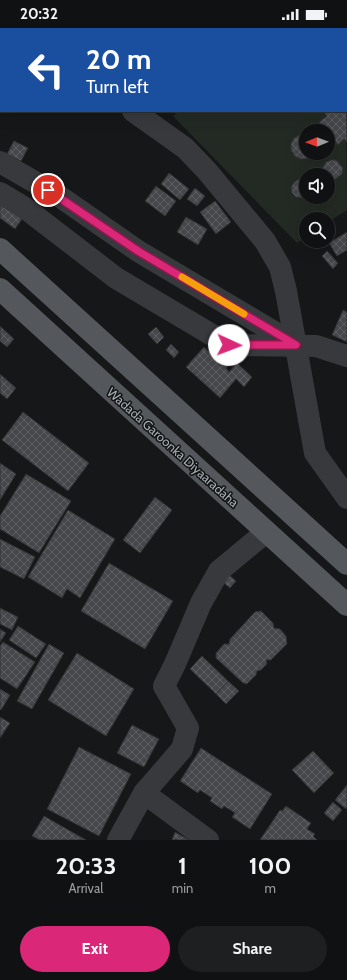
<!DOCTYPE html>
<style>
:root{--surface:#101112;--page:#1e1f20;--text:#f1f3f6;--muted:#9c9d9f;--line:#303132;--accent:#db2777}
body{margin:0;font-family:Cabin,sans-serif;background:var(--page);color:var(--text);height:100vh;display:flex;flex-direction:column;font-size:15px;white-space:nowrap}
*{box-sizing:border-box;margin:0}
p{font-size:13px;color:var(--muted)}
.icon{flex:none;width:22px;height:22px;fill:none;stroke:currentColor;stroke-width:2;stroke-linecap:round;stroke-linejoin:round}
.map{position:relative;height:812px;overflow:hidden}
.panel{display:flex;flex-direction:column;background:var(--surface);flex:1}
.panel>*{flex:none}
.hud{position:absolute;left:0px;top:0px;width:347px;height:84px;box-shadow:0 4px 16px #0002,0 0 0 1px var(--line);background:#1a4fa0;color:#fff;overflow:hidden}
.needle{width:26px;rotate:269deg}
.buttons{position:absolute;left:299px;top:96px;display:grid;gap:8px}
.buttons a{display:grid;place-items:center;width:36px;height:36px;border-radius:50%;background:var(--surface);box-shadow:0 4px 16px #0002,0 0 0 1px var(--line);font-size:20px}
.pin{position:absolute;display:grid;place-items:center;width:34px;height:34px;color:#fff;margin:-17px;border:2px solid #fff;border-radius:50%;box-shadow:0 1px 4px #0007}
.me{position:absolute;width:44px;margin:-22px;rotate:92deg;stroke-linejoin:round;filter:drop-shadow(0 0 3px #0008)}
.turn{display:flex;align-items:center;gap:14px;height:84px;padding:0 20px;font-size:18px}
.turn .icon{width:52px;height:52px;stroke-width:2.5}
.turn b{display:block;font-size:28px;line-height:34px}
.eta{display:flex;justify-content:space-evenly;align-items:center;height:68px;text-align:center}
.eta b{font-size:24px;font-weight:800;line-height:28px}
.button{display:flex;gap:8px;margin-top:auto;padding:8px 20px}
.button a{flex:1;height:46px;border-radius:24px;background:var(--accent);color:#fff;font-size:16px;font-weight:800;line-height:46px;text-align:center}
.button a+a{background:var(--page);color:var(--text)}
.status{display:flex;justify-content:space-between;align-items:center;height:28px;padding:0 20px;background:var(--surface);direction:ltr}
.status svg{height:11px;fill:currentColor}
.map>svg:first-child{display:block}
.garden{fill:#232a23;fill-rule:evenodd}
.building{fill:url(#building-cross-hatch);stroke:#313134}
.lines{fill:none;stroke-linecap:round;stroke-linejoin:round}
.minor{stroke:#38393d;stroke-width:22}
.major{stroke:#54575b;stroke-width:22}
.route-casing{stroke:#8e194d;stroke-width:10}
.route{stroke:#db2777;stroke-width:7}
.slow{stroke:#f59e0b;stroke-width:7}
.labels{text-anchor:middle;stroke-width:3;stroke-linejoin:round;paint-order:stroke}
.street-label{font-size:13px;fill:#aab0b7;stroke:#111213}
</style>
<div class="status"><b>20:32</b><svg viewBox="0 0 49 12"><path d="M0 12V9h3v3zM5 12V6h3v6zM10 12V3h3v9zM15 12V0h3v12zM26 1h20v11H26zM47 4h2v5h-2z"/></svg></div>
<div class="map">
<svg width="347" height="812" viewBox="0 0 347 812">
<defs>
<pattern id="building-cross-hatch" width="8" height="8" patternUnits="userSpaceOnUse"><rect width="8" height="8" fill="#46474b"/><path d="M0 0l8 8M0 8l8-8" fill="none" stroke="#5e5f63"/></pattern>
</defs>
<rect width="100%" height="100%" fill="#161718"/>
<path class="garden" d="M346,57L347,182L328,194V191H306V209L297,215L173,88L179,83H346ZM306,103H328V125H306ZM306,147H328V169H306Z"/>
<g class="building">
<path d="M145,0H261L259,1Z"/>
<path d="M346,59L347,114L344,111L338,117L319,94L327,88L323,83H346Z"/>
<path d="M300,107H306V125H314L306,131H300L295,128L291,122V116L294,110Z"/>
<path d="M14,113L28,120L21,133L7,126Z"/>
<path d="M331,132H336L343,140L342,146L334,152L328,151V147H324L323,144V139L326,134Z"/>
<path d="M169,145L189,161L180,172L161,156Z"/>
<path d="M299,151L306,154V167L302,170L296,169L292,165L291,159L294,154Z"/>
<path d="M156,158L176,173L165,188L145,173Z"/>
<path d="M195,160L205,168L197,178L187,171Z"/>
<path d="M215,173L231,194L216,206L200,184Z"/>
<path d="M0,175L22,191L15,201L0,190Z"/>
<path d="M186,189L207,201L198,217L177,204Z"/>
<path d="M347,204V222L337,228L329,215Z"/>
<path d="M327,223L338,235L333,241L322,228Z"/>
<path d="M343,282L347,284V314L332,307Z"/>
<path d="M0,298L14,311L7,319L0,313Z"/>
<path d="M156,299L164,309L157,316L148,306Z"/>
<path d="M171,316L179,324L174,330L166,322Z"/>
<path d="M204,319L214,329L218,324L230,336L226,340L229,344L237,335L252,349L244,359L236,351L220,370L186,339Z"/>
<path d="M0,346L16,360L7,371L0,365Z"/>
<path d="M23,384L89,435L68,463L2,412Z"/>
<path d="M0,435L16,446L0,472Z"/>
<path d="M26,446L71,473L39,525L0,501V488Z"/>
<path d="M155,469L172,482L140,525L123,512Z"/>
<path d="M68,482L115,511L80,570L67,561L62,570L28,549Z"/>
<path d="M0,511L35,529L24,551L0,539Z"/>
<path d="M109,535L173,573L145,621L81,583Z"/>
<path d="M227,545L236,553L230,560L220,552Z"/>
<path d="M0,580L18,589L12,602L0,596Z"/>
<path d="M261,583L273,595L274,600L280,601L286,608L287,616L271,632H266L267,636L261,642L257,643L256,647L247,656L243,655L216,630V625L224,616H229L230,611L255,584Z"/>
<path d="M18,598L46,616L36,630L9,612Z"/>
<path d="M0,601L6,605L0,614Z"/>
<path d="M3,614L35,634L17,661L0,650V618Z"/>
<path d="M49,616L64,625L32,681L17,673Z"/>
<path d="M77,625L134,661L106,708L48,672Z"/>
<path d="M202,628L228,653L216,666L190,641Z"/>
<path d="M228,653L239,663L226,676L216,666Z"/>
<path d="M0,661L10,667L1,682L0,681Z"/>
<path d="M0,689L10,695L0,710Z"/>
<path d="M132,697L159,711L144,739L117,725Z"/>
<path d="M79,719L131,746L99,808L47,781Z"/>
<path d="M201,720L272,766L250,801L232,789L235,785L224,778L222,781L210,773L212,770L200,762L198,765L180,753Z"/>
<path d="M313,723L334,745L314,765L292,742Z"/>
<path d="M347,757V779L346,781L335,772Z"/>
<path d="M333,774L342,782L333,793L324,785Z"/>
<path d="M286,778L311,795L307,801L315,806L313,808L317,812H260L280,782L282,783Z"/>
<path d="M44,788L86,812H40L32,808Z"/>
<path d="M175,804L189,812H172Z"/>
</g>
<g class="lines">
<g class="minor">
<path d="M65,0L66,1"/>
<path d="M332,0V1"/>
<path d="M346,16L347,17"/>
<path d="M133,83L185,120L207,143L265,213L280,239L286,263L315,425L347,470"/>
<path d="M0,134L59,168L138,223L296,317"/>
<path d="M0,165L25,180L116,250L229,317L316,318L347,328"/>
<path d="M144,765L208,812"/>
<path d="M118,812L144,765L182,721L188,700L164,658L175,636L201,575L219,543L266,504"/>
</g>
<g class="major">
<path d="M0,221L347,536"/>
<path d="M0,261L347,577"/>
</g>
</g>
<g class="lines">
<g class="route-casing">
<path id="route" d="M48,162L138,223L296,317H229"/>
</g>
<use href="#route" class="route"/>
<path class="slow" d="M182,249L244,286"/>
</g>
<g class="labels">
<g class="street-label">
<text transform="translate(173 419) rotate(42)" y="5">Wadada Garoonka Diyaaradaha</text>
</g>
</g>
</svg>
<div class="buttons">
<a><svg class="needle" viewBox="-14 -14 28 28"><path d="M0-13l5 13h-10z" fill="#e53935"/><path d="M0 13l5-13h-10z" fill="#9c9d9f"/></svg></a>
<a><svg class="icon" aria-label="sound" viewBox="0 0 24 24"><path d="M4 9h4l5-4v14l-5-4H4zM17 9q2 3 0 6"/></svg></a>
<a><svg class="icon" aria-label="search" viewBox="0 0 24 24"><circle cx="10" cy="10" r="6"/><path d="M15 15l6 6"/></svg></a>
</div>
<div class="pin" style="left:48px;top:162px;background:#d93025"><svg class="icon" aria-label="arrive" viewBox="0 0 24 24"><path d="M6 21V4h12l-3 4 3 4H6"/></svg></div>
<svg class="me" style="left:229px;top:317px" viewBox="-20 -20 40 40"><circle r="19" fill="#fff"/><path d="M0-13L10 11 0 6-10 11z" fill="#db2777"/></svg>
<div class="hud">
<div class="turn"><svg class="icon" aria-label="left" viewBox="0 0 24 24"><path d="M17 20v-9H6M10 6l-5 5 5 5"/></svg><div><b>20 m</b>Turn left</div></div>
</div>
</div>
<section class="panel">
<div class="eta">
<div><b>20:33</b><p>Arrival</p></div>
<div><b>1</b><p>min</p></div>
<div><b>100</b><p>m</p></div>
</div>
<div class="button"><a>Exit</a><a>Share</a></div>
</section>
